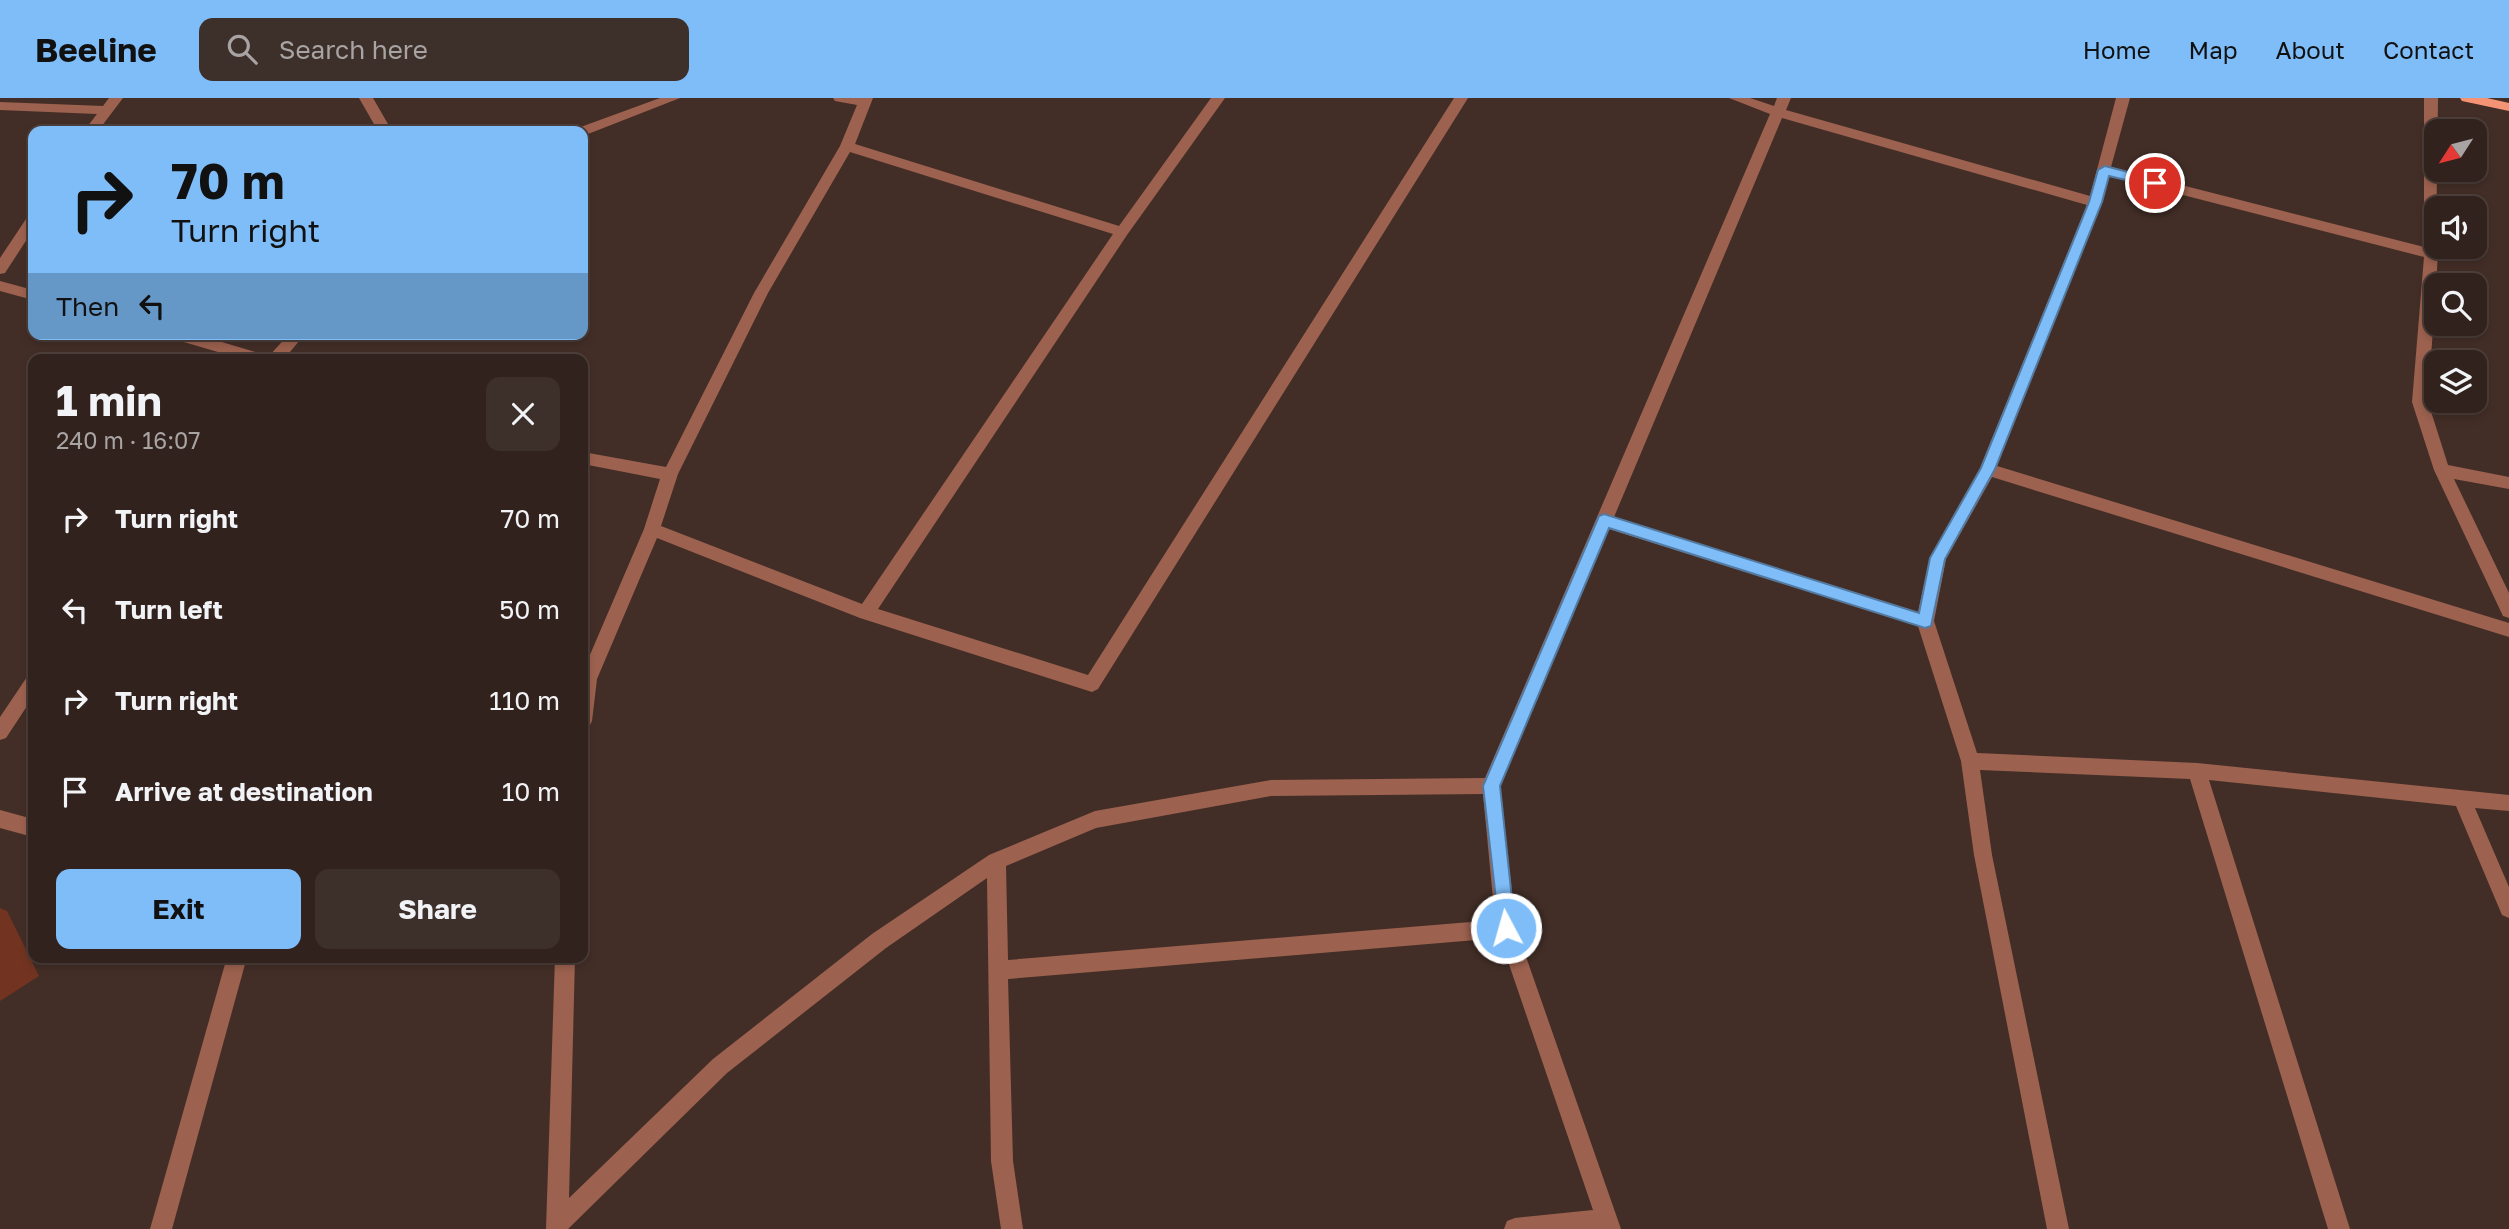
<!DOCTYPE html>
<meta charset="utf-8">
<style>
:root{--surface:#32221d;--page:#3d2f2a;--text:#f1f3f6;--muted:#a8a4a4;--line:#4d3f3b;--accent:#7fbdf9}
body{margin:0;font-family:"Golos Text",sans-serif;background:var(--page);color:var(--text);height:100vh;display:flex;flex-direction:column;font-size:26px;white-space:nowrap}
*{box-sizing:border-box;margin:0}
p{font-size:23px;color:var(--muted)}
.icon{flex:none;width:38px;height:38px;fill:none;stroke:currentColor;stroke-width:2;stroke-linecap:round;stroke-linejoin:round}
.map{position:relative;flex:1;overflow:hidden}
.details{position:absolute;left:28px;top:256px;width:560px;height:609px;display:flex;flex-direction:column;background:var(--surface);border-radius:14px;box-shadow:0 4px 10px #0003,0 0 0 2px var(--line)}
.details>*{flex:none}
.banner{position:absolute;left:28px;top:28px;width:560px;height:214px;border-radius:14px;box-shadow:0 4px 10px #0003,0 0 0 2px var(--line);background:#7fbdf9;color:#111;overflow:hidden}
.needle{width:46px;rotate:234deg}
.fabs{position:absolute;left:2424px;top:21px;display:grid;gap:14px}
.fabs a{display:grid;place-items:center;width:63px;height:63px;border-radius:14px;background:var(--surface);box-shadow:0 4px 10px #0003,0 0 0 2px var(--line);font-size:35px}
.pin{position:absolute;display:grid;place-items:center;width:60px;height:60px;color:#fff;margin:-30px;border:4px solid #fff;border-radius:50%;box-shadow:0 2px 7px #0007}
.me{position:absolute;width:77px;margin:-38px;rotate:354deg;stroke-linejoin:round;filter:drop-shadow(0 0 5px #0008)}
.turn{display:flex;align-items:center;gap:24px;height:147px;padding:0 28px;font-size:32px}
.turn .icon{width:91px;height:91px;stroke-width:2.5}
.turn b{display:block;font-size:49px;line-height:60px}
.then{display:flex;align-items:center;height:66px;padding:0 28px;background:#0003;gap:14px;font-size:26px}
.round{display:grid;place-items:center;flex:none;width:74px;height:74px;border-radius:14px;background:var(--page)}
.summary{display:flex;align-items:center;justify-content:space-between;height:119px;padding:0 28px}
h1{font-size:42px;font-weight:700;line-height:52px}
.action{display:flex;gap:14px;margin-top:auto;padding:14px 28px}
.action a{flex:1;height:80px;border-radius:14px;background:var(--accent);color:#111;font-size:28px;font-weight:700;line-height:80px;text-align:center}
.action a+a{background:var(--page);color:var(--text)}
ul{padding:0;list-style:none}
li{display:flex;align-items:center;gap:21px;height:91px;padding:0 28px}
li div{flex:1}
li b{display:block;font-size:26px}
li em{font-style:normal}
header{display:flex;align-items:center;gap:42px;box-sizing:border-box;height:98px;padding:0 35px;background:var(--accent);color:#111}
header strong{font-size:33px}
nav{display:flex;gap:38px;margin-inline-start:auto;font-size:24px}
.search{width:490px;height:63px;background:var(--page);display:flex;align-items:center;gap:18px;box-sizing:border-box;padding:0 24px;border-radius:14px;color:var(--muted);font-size:26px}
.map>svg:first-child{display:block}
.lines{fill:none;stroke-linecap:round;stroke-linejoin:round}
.minor{fill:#9d624f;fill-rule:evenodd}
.major{fill:#f59475;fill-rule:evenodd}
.shaded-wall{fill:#723421}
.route{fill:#7fbdf9;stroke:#537ba2;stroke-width:2}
</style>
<header>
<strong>Beeline</strong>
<div class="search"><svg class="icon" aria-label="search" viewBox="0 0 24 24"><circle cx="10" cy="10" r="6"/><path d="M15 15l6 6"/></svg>Search here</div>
<nav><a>Home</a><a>Map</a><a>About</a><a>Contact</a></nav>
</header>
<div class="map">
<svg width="2509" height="1131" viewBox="0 0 2509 1131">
<rect width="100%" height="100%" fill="#432e27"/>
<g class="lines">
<g class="minor">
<path d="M109,0H123L98,33H84L97,16L0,12V4L103,8Z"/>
<path d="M359,0H373L392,33H378Z"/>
<path d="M660,0H680L588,36L583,37V33H576L578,30Z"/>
<path d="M833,0H873L855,46L1119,128L1211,0H1225L1127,137L878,511L1088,577L1454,0H1468L1098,591L1092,594L860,520L657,440L597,581L592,623L589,629L583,631V573L644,431L660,381L583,366V354L666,369L754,195L840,48L857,7L835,3ZM850,54L1113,136L862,506L661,428L678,376L768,195Z"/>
<path d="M1729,0H1750L1774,8L1777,0H1791L1786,12L2090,98L2116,0H2130L2111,69L2424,149V0H2438L2436,149L2438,156L2428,304L2448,367L2509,379V391L2454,381L2509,495V520L2503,518L2434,372L2412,304L2424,159L2109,78L2102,104L1997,368L2509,525V539L1992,379L1946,461L1934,523L1977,655L2197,665L2509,697V713L2475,710L2509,789V820L2502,817L2456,708L2209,682L2350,1131H2328L2190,681L1980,672L1992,757L2069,1131H2047L1974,757L1961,663L1918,528L1609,431L1500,688L1516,830L1621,1131H1504L1507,1123L1515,1120L1593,1112L1500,840L1008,881L1013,1063L1023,1131H1001L991,1063L987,780L886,850L727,975L568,1131H546L555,859H575L569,1100L713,961L872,836L989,757L1095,713L1271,682L1485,680L1770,16ZM1782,20L2087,107L1980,370L1930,460L1918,514L1614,419ZM1483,696L1495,822L1008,862L1006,768L1096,730L1271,698Z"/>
<path d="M33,116V132L5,175L0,176V160L28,118Z"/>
<path d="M0,183L33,192V202L0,193Z"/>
<path d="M168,236H195L269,258L289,236H305L284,261H242L170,240Z"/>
<path d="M33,576V599L6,640L0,642V619L27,579Z"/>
<path d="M0,712L33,721V739L0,730Z"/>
<path d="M227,859H247L172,1131H150Z"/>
</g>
<path class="major" d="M2460,0H2487L2509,5V13L2462,3Z"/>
</g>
<path class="shaded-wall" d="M0,810L7,813L39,878L0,903Z"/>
<path class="route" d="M2105,68L2159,82L2161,85L2155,89L2109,78L2102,104L1995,371L1945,461L1931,528L1925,530L1609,430L1500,688L1515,830L1513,836L1506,839L1500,836L1483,688L1599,418L1604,416L1919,515L1930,460L1981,370L2089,104L2098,72Z"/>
</svg>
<div class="fabs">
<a><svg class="needle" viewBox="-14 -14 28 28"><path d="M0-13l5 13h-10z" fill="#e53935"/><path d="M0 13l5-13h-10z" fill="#a8a4a4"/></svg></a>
<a><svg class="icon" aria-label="sound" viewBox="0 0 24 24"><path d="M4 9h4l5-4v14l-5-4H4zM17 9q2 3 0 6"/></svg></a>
<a><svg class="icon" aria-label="search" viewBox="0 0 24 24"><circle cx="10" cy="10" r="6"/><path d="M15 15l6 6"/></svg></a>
<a><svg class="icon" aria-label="layers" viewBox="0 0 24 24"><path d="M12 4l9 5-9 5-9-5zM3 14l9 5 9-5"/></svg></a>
</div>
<div class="pin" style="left:2155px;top:85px;background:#d93025"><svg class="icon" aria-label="arrive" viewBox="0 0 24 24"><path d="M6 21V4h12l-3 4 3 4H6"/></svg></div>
<svg class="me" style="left:1506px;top:830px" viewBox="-20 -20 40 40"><circle r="17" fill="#7fbdf9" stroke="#fff" stroke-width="3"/><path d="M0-11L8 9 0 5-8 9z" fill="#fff"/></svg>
<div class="banner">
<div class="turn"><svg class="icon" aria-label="right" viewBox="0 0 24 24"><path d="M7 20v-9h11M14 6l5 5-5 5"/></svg><div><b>70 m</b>Turn right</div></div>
<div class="then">Then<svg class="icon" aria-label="left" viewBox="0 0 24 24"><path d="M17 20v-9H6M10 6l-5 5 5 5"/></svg></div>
</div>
<section class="details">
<div class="summary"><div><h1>1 min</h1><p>240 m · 16:07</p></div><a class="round"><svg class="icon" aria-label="close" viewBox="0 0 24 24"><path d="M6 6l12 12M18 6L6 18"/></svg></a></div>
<ul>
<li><svg class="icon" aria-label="right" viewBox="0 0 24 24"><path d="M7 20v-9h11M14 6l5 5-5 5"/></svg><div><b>Turn right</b></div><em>70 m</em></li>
<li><svg class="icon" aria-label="left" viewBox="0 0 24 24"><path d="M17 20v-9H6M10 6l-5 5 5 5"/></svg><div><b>Turn left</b></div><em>50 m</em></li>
<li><svg class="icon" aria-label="right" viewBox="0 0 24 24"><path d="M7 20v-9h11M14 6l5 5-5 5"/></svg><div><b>Turn right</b></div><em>110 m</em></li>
<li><svg class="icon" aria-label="arrive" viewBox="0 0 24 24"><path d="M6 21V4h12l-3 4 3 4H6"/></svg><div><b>Arrive at destination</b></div><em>10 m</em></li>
</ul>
<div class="action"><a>Exit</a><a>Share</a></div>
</section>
</div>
